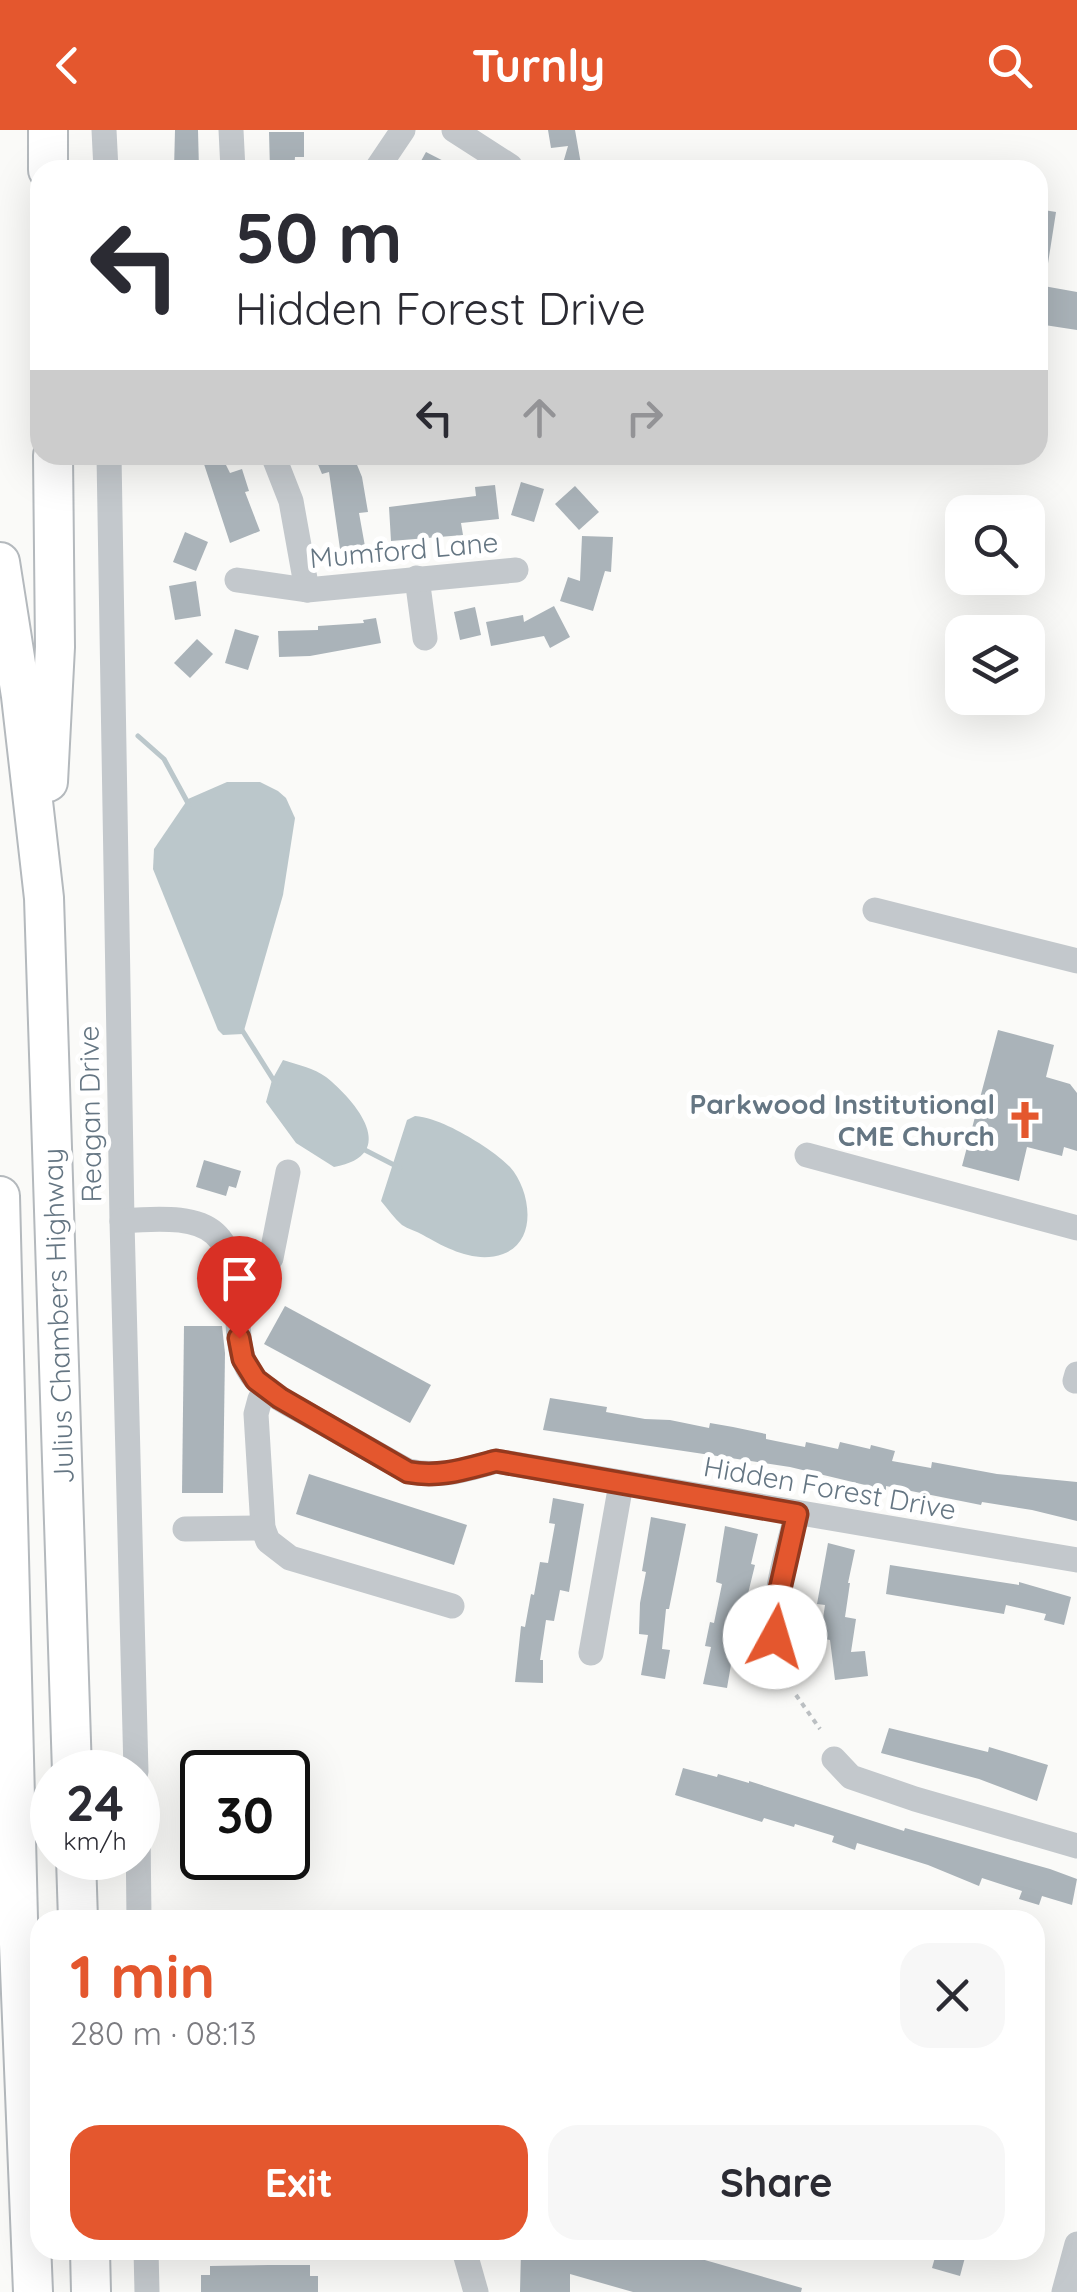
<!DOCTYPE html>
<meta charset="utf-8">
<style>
:root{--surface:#fff;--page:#f7f7f7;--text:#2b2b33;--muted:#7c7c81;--accent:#e4572e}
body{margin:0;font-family:Quicksand,sans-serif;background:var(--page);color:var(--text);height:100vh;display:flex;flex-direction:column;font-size:38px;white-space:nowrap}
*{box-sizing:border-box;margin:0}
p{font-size:32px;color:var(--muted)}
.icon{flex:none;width:55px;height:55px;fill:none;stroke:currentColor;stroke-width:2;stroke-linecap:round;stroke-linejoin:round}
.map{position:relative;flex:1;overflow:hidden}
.panel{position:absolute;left:30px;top:1780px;width:1015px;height:350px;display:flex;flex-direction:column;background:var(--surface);border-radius:30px;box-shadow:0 10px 40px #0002}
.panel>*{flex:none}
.guide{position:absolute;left:30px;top:30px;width:1018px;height:305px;border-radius:30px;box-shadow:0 10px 40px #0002;background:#fff;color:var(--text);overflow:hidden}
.controls{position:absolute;left:945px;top:365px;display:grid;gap:20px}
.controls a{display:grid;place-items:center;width:100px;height:100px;border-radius:20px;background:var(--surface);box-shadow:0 10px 40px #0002;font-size:50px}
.speed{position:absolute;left:30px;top:1620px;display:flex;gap:20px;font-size:50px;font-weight:700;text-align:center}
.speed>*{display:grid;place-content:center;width:130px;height:130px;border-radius:50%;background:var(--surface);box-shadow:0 10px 40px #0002;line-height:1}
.speed small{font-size:25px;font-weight:400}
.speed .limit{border:5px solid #111;border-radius:15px;background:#fff;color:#111}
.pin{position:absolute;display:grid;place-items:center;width:85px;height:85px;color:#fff;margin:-102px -42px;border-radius:50% 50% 50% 0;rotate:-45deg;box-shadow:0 0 10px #0007}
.pin .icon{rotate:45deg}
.me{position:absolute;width:110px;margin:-55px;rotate:6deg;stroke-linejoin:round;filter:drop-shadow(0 0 8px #0008)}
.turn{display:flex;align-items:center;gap:35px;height:210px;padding:0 40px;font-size:45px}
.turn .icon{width:130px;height:130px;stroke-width:2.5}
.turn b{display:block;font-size:70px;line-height:85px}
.lanes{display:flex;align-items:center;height:95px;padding:0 40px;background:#0003;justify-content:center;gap:50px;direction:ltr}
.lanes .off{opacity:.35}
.round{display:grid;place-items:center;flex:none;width:105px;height:105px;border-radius:30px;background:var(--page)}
.overview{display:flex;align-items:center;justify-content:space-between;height:170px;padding:0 40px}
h1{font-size:60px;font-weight:700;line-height:75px;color:var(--accent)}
.action{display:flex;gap:20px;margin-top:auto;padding:20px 40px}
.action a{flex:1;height:115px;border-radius:30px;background:var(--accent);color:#fff;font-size:40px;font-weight:700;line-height:115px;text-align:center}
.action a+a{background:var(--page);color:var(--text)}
header{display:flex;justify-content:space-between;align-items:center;height:130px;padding:0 40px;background:var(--accent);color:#fff;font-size:45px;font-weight:700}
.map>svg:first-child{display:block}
.water{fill:#bbc7cb}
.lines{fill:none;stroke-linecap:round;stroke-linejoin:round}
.stream{stroke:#bbc7cb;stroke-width:5}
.building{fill:#aab3b9}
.highway-casing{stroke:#b4b9bd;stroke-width:42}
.path{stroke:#bbbfc2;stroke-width:4;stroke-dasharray:5 5;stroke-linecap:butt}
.minor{stroke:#c3c8cc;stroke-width:25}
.highway{stroke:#fff;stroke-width:38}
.route-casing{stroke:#94391e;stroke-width:25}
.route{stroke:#e4572e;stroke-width:18}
.labels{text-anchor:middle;stroke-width:10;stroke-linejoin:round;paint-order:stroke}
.street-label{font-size:28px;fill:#657683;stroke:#fff}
.poi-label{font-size:28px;font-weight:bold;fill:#657683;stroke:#fff;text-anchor:end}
</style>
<header><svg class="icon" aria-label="back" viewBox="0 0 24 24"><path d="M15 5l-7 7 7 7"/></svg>Turnly<svg class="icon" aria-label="search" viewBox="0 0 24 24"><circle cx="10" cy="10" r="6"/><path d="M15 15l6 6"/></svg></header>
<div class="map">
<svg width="1077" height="2162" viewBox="0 0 1077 2162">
<rect width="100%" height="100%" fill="#fafaf8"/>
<g class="water">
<path d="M227,652H260L278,661L286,668L295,688L283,765L243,904L223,905L218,900L153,739L154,719L188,669Z"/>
<path d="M283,930C298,935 314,938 326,947C356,971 401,1025 334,1037L296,1013L266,972L272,950Z"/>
<path d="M415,986C437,988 461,1002 479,1013C490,1020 501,1028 510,1037C530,1059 539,1111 503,1124C475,1134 446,1118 423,1105C416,1101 408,1099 402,1095C394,1088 388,1079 381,1071L407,990Z"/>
</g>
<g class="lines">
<g class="stream">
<path d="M138,606L164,629L189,675"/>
<path d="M242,900L276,954"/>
<path d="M361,1018L400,1038"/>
</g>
</g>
<g class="building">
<path d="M175,0H198L199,40H174Z"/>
<path d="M548,0H575L582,40H561L568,16L551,18Z"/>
<path d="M269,2H304V27H295L294,40H270Z"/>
<path d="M426,22L461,40H416Z"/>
<path d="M1038,79L1056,82L1046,146L1038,145Z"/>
<path d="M1038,155L1077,162V200L1038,194Z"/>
<path d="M201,325H221L230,343L242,339L249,361L245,362L260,401L230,413Z"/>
<path d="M314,325H353L362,347L368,382L359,383L366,422L341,426L329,342L322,344Z"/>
<path d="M521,352L544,359L534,392L511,385Z"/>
<path d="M495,355L499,389L461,393L463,405L391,411L389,377L476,366L475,357Z"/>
<path d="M575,356L599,382L579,400L555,374Z"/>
<path d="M185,402L208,412L196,441L173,432Z"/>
<path d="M582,406L613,407L611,442L605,441L593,481L560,471L568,447L580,451Z"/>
<path d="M196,451L201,486L175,490L169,456Z"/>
<path d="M554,476L570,507L550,518L544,506L491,516L486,492L523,485L524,492Z"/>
<path d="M475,477L481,505L460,510L454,482Z"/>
<path d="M376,488L381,513L310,526L279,527L278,501L318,500V496L364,493L363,490Z"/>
<path d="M235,499L259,506L248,540L225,533Z"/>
<path d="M197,509L213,524L190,548L174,533Z"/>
<path d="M998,900L1054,915L1046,947L1070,954L1077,963V1021L1064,1017L1062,1026L1027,1017L1019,1051L962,1036Z"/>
<path d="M204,1030L241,1041L236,1058L229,1056L226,1066L196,1057Z"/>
<path d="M285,1176L431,1255L410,1293L264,1214Z"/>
<path d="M184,1196H222L225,1223L223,1363H182Z"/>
<path d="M550,1268L607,1277L606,1282L645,1289L670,1290L709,1298L710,1293L733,1297L766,1304V1309L805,1317L806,1312L838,1319L840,1312L870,1319L871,1315L895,1321L892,1331L931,1338L932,1332L997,1344L1077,1352V1391L1032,1380L982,1372L981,1375L886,1356V1360L790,1337L543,1300Z"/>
<path d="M309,1344L467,1395L454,1435L296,1384Z"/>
<path d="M553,1368L584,1374L569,1462L560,1460L554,1491L546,1490L540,1530H543V1553L515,1552L521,1496L525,1497L531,1464L534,1465L540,1432L548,1433L555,1394L549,1393Z"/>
<path d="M651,1387L686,1394L669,1479H666L662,1519L670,1520L665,1549L641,1545L648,1505L639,1504L640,1473L646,1442L642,1441Z"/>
<path d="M725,1396L758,1404L751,1434L755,1435L742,1488H739L727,1558L703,1554L711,1517L705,1516L710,1492L714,1493L722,1454L716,1452Z"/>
<path d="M828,1413L855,1420L848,1453H850L845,1487L856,1489L851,1522L865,1521L868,1546L835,1550L830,1510L820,1508L825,1475L817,1474Z"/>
<path d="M890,1435L1019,1455V1452L1071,1467L1064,1495L1044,1490L1046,1484L1006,1475L1004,1484L886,1464Z"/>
<path d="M889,1598L988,1622L989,1617L1048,1635L1037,1671L979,1649L881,1623Z"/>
<path d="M683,1638L717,1647L718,1644L749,1653V1651L904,1701L905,1698L1050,1739L1077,1749L1072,1775L1042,1766L1039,1775L1019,1769L1022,1761L982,1748L979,1756L928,1735L857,1713L855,1720L832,1712L834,1706L795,1694L794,1697L764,1688L762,1692L675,1665Z"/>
<path d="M521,2120H670L802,2158L801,2162H633L570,2144V2162H520Z"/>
<path d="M937,2120H967L960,2146L932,2138Z"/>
<path d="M269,2135H310V2146H318V2162H201V2145H210V2136Z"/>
</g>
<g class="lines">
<g class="highway-casing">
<g id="highway">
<path d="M48,0V40"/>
<path d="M0,432L21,566L44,768L72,1642"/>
<path d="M48,652L55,517L53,325"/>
<path d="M0,1066L18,1789L33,2162"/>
<path d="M76,1728L78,1790"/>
<path d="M90,2120L91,2162"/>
</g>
</g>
<path class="path" d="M796,1565L820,1599"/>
<g class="minor">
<path d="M104,0L106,40"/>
<path d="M231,0L233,40"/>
<path d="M454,0L510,36"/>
<path d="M376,40L403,0"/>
<path d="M109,325L122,1091L136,1642"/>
<path d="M273,325L291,371L307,460"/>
<path d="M417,448L425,508"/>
<path d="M237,450L307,460L516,440"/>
<path d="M875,780L1077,831"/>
<path d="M807,1025L1077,1098"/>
<path d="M122,1091C217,1083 235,1098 238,1193C239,1214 241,1234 256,1250C272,1267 295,1277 314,1288C346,1306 377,1324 408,1341C440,1348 465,1340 496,1331L1077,1430"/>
<path d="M237,1153L262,1142L271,1128L288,1042"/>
<path d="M1075,1251L1077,1244"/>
<path d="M268,1259L260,1269L256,1284L263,1398L268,1411L290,1428L452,1476"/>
<path d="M185,1399L263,1398"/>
<path d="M591,1523L621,1354"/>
<path d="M784,1537C765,1488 784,1432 797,1384"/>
<path d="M834,1629L851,1647L915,1669L1077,1716"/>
<path d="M138,1699L139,1790"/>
<path d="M146,2120L147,2162"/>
<path d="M464,2120L476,2162"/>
<path d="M1064,2162L1077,2114"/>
</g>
<use href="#highway" class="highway"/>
</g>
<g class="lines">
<g class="route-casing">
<path id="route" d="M239,1208L243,1229L256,1250L280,1268L408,1342C440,1348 465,1339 496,1331L797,1384L780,1459L775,1507"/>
</g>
<use href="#route" class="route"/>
</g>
<defs>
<g id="church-bare" transform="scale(3)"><path d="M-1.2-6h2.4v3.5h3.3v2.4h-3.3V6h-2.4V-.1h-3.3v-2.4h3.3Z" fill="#e4572e" stroke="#fff" stroke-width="2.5" paint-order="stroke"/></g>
</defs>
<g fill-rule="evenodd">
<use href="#church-bare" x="1025" y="990"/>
</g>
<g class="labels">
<g class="street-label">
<text transform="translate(404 420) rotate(-5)" y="10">Mumford Lane</text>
<text transform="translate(90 984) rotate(-91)" y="10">Reagan Drive</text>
<text transform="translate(58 1186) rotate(-92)" y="10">Julius Chambers Highway</text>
<text transform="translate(830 1358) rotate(10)" y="10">Hidden Forest Drive</text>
</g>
<g class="poi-label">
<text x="995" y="984">Parkwood Institutional<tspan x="995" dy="32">CME Church</tspan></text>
</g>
</g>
</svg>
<div class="controls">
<a><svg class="icon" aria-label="search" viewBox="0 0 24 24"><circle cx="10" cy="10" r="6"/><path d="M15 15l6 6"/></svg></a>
<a><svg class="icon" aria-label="layers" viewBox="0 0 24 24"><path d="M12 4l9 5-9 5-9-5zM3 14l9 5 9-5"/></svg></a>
</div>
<div class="speed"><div>24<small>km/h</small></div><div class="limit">30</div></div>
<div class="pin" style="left:239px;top:1208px;background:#d93025"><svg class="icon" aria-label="arrive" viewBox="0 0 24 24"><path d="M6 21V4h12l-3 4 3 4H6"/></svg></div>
<svg class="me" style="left:775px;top:1507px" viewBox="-20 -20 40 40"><circle r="19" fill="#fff"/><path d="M0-13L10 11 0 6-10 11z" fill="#e4572e"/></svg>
<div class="guide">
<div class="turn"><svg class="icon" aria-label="left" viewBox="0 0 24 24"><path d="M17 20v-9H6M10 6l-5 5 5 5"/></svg><div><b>50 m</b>Hidden Forest Drive</div></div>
<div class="lanes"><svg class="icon" aria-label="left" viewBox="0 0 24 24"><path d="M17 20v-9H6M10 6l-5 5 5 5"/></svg><svg class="icon off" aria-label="ahead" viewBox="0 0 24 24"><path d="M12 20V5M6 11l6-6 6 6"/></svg><svg class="icon off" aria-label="right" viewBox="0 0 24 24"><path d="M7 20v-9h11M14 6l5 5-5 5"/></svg></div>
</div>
<section class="panel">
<div class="overview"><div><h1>1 min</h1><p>280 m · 08:13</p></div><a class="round"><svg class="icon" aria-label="close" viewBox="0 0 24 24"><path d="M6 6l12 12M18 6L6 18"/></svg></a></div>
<div class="action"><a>Exit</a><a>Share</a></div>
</section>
</div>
